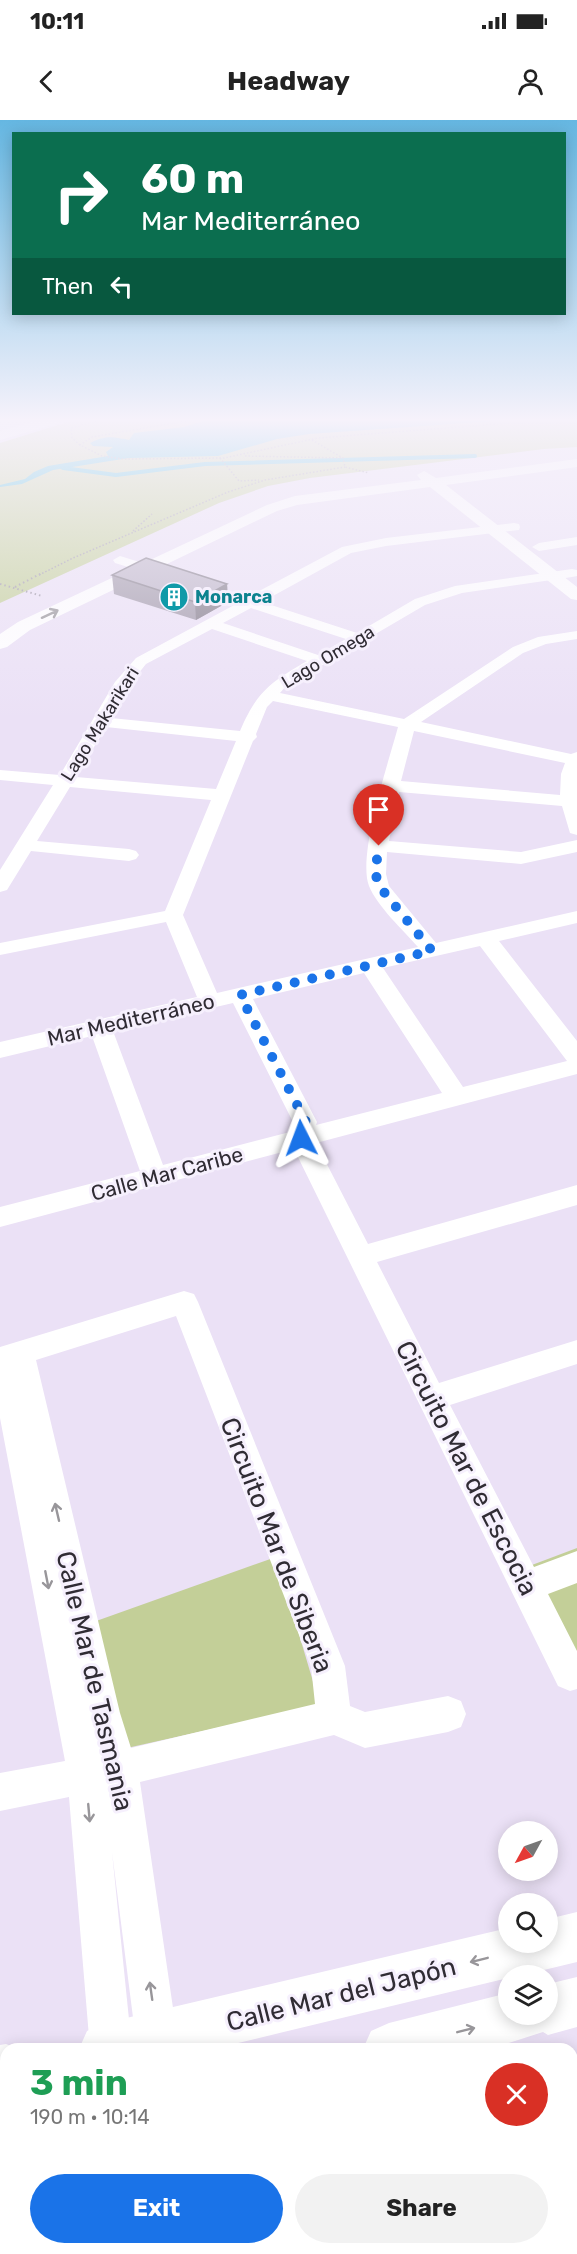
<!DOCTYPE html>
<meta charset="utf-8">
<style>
:root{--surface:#fff;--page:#f2f2f2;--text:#222;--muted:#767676;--accent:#1a73e8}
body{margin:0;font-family:Rubik,sans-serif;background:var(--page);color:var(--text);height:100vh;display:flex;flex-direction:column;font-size:22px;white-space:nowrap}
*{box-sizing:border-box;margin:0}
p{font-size:20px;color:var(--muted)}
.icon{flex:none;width:33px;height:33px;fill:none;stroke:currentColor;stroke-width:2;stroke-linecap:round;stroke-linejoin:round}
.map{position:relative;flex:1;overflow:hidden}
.details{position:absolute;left:0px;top:1923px;width:578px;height:212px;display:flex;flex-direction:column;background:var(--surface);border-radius:18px 18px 0 0;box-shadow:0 3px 15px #0003}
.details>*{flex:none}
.guide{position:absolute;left:12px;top:12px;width:554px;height:183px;border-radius:0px;box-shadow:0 3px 15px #0003;background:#0b6e4f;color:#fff;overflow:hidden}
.needle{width:39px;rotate:230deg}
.fabs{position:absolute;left:498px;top:1701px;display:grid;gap:12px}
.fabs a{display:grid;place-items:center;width:60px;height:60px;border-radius:50%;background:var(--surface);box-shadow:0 3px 15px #0003;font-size:30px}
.pin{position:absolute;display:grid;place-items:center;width:51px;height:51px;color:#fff;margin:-62px -26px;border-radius:50% 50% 50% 0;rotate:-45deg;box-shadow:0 0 6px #0007}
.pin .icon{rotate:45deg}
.me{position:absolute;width:66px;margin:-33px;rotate:357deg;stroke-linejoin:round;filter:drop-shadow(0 0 4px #0008)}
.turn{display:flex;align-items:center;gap:21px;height:126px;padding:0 30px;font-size:27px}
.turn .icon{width:78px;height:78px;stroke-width:2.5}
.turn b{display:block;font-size:42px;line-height:51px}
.then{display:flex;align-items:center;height:57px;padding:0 30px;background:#0003;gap:12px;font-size:22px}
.round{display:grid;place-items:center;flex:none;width:63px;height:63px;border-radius:32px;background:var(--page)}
.summary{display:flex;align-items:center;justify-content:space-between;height:102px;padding:0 30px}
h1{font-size:36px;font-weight:700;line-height:45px;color:#1e9e55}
.button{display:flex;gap:12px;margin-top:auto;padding:12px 30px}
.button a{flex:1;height:69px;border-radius:36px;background:var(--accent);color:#fff;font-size:24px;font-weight:700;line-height:69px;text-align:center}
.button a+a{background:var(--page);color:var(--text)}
.status{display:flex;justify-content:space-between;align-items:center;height:42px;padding:0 30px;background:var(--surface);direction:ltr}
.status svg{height:16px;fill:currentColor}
header{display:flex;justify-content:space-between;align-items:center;height:78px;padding:0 30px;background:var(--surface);font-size:27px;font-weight:700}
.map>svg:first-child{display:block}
.green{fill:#c3cf98}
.water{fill:#42bcd8}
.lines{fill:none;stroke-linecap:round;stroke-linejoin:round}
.stream{stroke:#42bcd8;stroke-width:4}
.path-far1{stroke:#9d96a6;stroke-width:1.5;stroke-dasharray:1.5 2;stroke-linecap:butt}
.path{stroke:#9d96a6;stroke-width:2;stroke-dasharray:1.5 3;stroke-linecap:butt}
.minor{fill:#fff;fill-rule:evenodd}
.tertiary{fill:#fff;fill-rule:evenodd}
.secondary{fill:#fff;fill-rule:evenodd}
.wall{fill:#a29aab}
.shaded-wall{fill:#847d8b}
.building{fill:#bcb3c7;stroke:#847d8b;stroke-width:1.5}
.oneway{stroke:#98969a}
.route{stroke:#1a73e8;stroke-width:10;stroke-dasharray:0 18}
.labels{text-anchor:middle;stroke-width:6;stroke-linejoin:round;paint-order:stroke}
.far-culture-label{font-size:18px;font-weight:bold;fill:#0d838f;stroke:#f6f0fd;text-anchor:start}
.far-street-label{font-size:18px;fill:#302c34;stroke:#f6f0fd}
.street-label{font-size:21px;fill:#302c34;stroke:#f6f0fd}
.near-street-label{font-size:26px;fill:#302c34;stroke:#f6f0fd}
</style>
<div class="status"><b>10:11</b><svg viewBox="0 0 49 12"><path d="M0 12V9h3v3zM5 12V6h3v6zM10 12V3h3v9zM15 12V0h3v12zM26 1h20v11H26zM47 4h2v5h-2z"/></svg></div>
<header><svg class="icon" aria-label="back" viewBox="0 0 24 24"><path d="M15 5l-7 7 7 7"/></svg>Headway<svg class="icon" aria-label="person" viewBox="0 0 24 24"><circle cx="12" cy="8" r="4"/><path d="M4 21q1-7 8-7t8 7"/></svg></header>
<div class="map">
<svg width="577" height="2134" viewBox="0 0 577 2134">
<rect width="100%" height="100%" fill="#ebe1f6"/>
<g class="green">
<path d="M71,301H577V327L544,329L310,358L268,366L219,383L0,483V323Z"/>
<path d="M577,1428V1539L516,1451Z"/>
<path d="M276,1437L320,1585L118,1630L85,1505Z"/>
</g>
<path class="water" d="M203,301H493L309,314L277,319L218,336L129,338L53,350L22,364L0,367V365L25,359L34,352L48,346L108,336L106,332L113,327L93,326L90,323C107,315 112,317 129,320L134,313L184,307Z"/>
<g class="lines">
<path class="stream" d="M63,348L116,355L205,344L475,336"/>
<g class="path-far1">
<path d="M186,301L92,317L80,325L102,336L124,339L224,338L318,318L510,303H577"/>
<path d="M312,320L343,338L345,347L369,353"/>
<path d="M80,325L72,318L71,308L96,301"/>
<path d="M245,336L343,338"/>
<path d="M220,338L239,361L259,360"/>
<path d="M133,411L152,394"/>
<path d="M39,455L73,438L228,372L265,360L345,347"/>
</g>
<g class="path">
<path d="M0,464L42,476"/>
<path d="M15,467L42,453"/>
</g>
<g class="minor">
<path d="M514,403L519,404L520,407L519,410L386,426L351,433L262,482L357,513L415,479L455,466L572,449L577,450V456L572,457L462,473L425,485L285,567L280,573L404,599L513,527L538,517L577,511V519L546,524L523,533L421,602L571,634L577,632V715L570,713L562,686L399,672L389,721L521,732L577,720V732L521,744L387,732L386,754L389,766L436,823L577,791V803L499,821L577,921V954L316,1023L368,1124L577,1065V1085L377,1142L439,1263L577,1220V1244L450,1285L534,1447L577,1431V1463L548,1474L577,1531V1569L570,1571L558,1566L294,1029L0,1107V1087L140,1051L92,916L0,938V922L197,877L166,802L0,835V823L165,791L211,680L70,667L37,721L129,729L136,731L139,735L136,739L129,741L31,731L7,770L0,772V750L53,665L0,660V650L60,655L115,562L136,538L238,483L232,479L234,476L248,477L342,427L386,418ZM251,488L346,519L318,535L223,503ZM212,509L307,541C271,562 257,571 240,611L111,598L130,564L146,544ZM273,581L398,607C389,641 357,735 369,766C377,786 403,810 418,827L217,873L183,795L253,621L257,617L256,614L267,587ZM106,607L236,621L216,669L76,657ZM414,611L565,643L561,654L560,675L401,661ZM480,826L567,941L463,967L383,848ZM364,853L442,973L316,1005L317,1002L253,879ZM233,883L293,1002L290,1012L163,1045L113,911Z"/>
<path d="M577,417V425L539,431L532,427L539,423Z"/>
<path d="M120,436L172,452L174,455L167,459L115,443L113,440Z"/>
<path d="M184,1171L194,1174L198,1182L345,1546L350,1586L365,1592L448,1576L461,1581L466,1594L461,1607L448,1612L365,1628L334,1615L140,1662L179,1929H137L112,1732L132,1929H90L69,1677L0,1691V1653L65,1641L0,1298V1227ZM176,1196L311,1546L315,1584L131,1628L120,1593L36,1240Z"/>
</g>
<g class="tertiary">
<path d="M577,339V347L446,365L577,467V480L571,479L430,367L297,385L277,391L30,510L7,527L0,529V514L18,502L267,385L295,376L421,360L417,355L424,351L436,358Z"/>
<path d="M577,1792V1842L519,1856H508V1858L213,1929H79L87,1911L105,1903L508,1808V1822H548V1799Z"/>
<path d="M577,1857V1907L548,1915L543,1912L490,1929H363L371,1911L389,1903L508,1873V1894H548V1864Z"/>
<path d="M6,1924L19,1929H6V1976L0,1977V1925Z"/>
<path d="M6,1995V2049L0,2050V1996Z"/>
</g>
<path class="secondary" d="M36,301H58L56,304L0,320V311Z"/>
</g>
<path class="wall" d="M112,455L227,464L228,482L196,500L114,474Z"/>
<path class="shaded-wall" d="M227,464L228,482L196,500L195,482Z"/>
<path class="building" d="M146,438L227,464L195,482L112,455Z"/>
<defs><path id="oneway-shaft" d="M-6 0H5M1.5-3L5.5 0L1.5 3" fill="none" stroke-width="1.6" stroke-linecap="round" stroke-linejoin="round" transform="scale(1.5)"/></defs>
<g class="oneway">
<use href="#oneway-shaft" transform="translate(50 494) rotate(-25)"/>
<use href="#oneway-shaft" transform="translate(57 1392) rotate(-103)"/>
<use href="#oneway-shaft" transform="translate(47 1460) rotate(79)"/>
<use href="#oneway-shaft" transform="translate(89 1693) rotate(85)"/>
<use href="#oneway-shaft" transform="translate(479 1840) rotate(166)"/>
<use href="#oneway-shaft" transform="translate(151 1871) rotate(-98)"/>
<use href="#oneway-shaft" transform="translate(466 1910) rotate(-14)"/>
</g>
<linearGradient id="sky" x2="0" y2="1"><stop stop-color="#65b7e2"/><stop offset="0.5" stop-color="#f6f2fb"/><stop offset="1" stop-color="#f6f2fb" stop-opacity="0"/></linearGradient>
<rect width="577" height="600" fill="url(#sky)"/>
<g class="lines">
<path class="route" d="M301,1018L306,1002L240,875L432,831L379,766L375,752L379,726"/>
</g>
<defs>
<g id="building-disc" transform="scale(1.5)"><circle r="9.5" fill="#0f9aa8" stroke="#f6f0fd"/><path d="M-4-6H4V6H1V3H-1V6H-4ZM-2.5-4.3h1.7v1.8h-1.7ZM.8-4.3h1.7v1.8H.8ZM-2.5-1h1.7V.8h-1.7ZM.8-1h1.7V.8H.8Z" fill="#fff"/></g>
</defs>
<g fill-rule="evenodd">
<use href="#building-disc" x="174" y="477"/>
</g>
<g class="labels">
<g class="far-culture-label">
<text x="195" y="483">Monarca</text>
</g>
<g class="far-street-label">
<text transform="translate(328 537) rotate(-31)" y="6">Lago Omega</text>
<text transform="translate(100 604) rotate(-58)" y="6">Lago Makarikari</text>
</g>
<g class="street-label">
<text transform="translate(131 900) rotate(-13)" y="7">Mar Mediterráneo</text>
<text transform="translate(167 1054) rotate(-15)" y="7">Calle Mar Caribe</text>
</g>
<g class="near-street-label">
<text transform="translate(467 1348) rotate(63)" y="9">Circuito Mar de Escocia</text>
<text transform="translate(277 1425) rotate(69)" y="9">Circuito Mar de Siberia</text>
<text transform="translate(95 1561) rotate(77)" y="9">Calle Mar de Tasmania</text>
<text transform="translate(341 1874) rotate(-14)" y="9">Calle Mar del Japón</text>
</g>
</g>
</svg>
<div class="fabs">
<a><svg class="needle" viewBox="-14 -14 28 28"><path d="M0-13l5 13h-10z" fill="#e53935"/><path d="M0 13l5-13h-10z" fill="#767676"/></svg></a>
<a><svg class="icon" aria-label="search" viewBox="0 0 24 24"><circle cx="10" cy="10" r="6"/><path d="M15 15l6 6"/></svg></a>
<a><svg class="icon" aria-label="layers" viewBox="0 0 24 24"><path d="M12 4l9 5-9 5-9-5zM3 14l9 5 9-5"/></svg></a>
</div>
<div class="pin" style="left:379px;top:726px;background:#d93025"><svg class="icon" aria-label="arrive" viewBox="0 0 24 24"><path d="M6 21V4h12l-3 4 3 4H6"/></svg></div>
<svg class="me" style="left:301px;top:1018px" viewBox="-20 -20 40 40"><path d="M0-17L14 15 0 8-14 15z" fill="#1a73e8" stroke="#fff" stroke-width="4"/></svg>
<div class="guide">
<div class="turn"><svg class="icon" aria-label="right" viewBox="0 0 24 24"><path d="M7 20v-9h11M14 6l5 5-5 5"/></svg><div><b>60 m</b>Mar Mediterráneo</div></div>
<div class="then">Then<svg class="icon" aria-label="left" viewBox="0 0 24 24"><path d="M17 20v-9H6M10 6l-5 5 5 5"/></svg></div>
</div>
<section class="details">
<div class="summary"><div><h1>3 min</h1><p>190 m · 10:14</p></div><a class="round" style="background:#d93025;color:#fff"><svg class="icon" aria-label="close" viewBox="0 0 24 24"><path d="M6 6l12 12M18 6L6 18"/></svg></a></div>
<div class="button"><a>Exit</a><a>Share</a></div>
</section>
</div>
